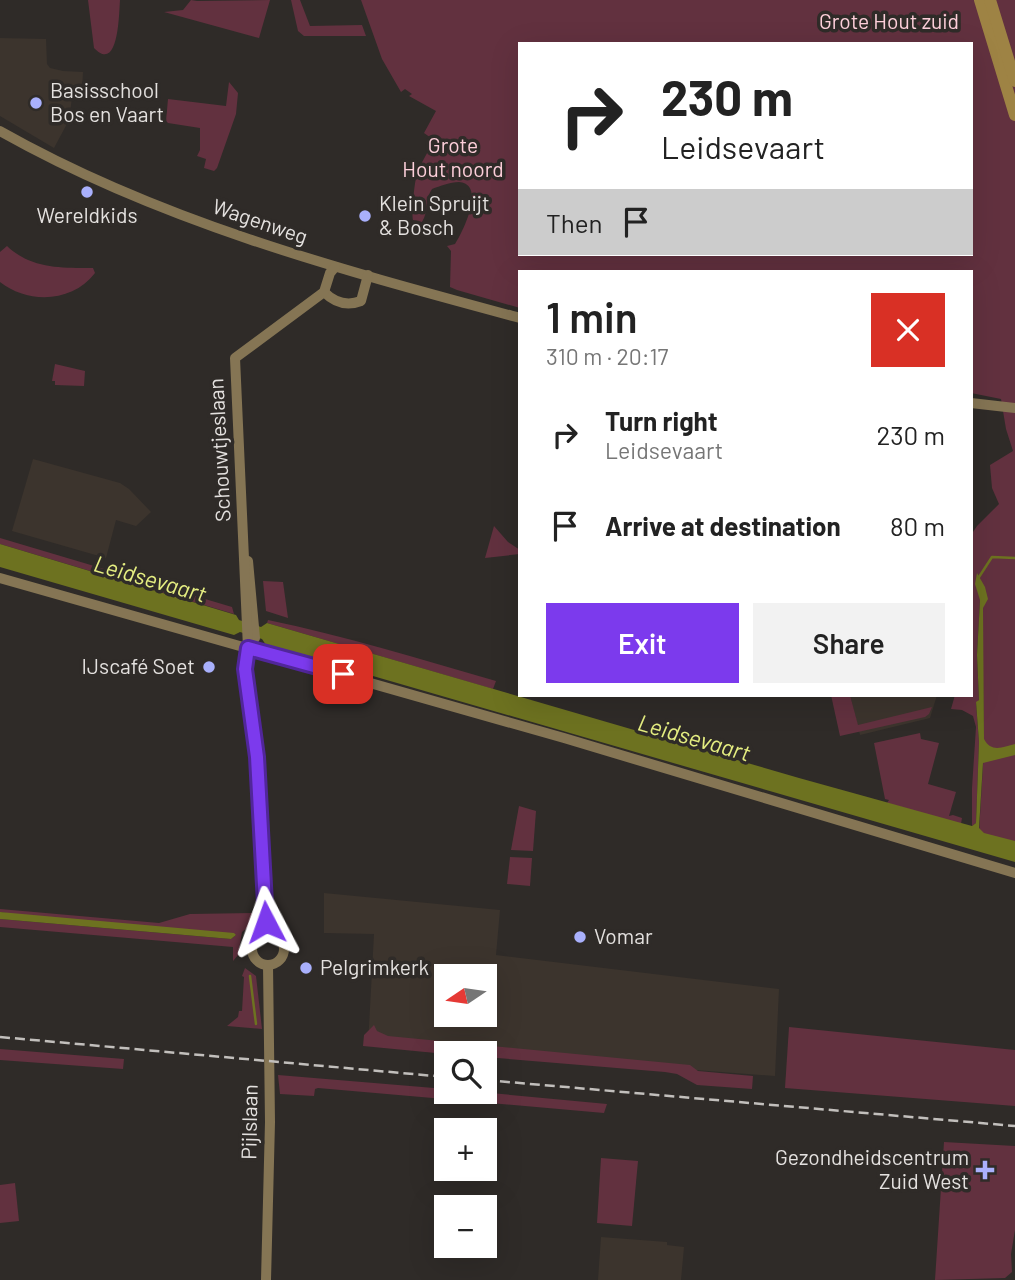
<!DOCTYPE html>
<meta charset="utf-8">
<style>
:root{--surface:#fff;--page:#f2f2f2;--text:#222;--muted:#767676;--accent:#7c3aed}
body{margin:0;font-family:Barlow,sans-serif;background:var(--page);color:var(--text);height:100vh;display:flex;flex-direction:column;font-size:26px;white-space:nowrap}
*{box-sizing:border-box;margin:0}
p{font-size:23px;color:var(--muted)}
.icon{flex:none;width:38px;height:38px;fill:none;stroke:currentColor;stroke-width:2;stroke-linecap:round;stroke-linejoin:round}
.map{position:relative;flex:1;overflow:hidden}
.side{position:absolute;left:518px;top:270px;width:455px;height:427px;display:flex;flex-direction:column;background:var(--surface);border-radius:0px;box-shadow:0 7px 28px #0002}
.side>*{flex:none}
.guide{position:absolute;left:518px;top:42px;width:455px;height:214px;border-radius:0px;box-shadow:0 7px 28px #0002;background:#fff;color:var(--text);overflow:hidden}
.needle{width:46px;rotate:257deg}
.tools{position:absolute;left:434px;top:964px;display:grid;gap:14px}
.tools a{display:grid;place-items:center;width:63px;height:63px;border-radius:0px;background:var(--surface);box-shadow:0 7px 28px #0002;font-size:35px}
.pin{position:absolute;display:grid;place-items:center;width:60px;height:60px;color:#fff;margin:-30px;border-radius:14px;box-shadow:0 4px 10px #0006}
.me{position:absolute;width:77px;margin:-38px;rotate:356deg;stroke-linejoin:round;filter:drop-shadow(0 0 5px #0008)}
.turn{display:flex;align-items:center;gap:24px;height:147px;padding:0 28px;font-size:32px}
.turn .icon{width:91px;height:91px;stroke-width:2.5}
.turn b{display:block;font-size:49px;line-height:60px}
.then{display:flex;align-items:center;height:66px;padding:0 28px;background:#0003;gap:14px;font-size:26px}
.round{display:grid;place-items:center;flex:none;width:74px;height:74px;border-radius:0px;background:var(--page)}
.summary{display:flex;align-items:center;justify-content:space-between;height:119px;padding:0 28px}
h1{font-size:42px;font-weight:600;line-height:52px}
.button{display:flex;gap:14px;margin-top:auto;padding:14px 28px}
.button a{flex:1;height:80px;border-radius:0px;background:var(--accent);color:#fff;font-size:28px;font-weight:600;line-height:80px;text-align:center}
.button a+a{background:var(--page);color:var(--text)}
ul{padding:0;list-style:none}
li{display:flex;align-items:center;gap:21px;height:91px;padding:0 28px}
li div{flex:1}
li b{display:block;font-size:26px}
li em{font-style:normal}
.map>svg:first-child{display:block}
.built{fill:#3c342d;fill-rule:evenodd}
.green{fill:#62313f;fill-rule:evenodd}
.water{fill:#6d7220}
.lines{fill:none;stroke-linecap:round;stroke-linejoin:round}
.stream{stroke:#6d7220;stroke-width:2.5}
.secondary{stroke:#857554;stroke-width:10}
.primary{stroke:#9e8344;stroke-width:12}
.rail{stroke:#c2bfbc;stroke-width:2.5;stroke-dasharray:10 5;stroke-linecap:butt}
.route-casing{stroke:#51269a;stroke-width:18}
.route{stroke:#7c3aed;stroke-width:12}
.poi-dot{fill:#a9b0fc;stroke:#2f2b28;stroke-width:2.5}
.labels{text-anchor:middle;stroke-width:7;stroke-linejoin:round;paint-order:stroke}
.park-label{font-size:21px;fill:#fdcfda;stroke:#2f2b28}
.poi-label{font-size:21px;fill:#e4e1df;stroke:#2f2b28;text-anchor:start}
.street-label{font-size:21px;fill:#e4e1df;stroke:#2f2b28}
.water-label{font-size:23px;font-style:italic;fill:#e5ee81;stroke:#2f2b28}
</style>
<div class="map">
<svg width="1015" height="1280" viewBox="0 0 1015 1280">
<rect width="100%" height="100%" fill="#2f2b28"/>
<g class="built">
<path d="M0,38L46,39L47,64L50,68L63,71L83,72L82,90H73L69,120L54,148L0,116Z"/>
<path d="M33,459L120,483L129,489L151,512L136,526L116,520L106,558L12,531Z"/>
<path d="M850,695H937L930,718L860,735Z"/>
<path d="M324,893L500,910L496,955L779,989L775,1076L368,1045L374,934L324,933ZM446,976H485V1015H446Z"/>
<path d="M601,1237L667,1242V1245L684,1247L681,1280H598Z"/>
</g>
<g class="green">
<path d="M88,0H120C119,12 119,74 94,48Z"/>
<path d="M191,0L197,1L270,0L259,38L164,12L183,10Z"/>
<path d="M291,0H300L310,26L362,25L366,36H304L298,31Z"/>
<path d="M361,0H1015V843L979,833L984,748L982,608L980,601L977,655L979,700L976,703L979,742L976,823L972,826V788L976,727L973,716L962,710L951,709L955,695H971V535L977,526L999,504L992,488L990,465L1013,451L1006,429L1001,399L971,393V271H520V308L457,290L450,287L451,251L447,246L455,244C462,233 487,184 459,182C450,182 440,186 432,189C425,199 429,211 422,222L413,220C411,213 415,177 418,170C423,160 429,150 434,140L424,133L436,111L409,96L412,94L405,89L401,92L382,59ZM520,44H971V254H520Z"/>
<path d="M229,82L238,93L236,114L217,168L214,171L204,168L206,159L197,156L200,150V128L168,123L166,121L168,99L226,106Z"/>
<path d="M7,246C31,269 62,268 93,268L95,273C72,303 28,304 0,282V252Z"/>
<path d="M55,364L85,371L84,386L55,385V381H52Z"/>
<path d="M494,526L508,542L520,550V554L485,558Z"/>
<path d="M0,538L232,607L234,614L0,544Z"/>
<path d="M263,581L283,582L288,618L266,611Z"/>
<path d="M268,620C345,636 420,659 496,681L493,689L267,623Z"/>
<path d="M831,695H850L858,725L932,707L929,714L925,717L840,736Z"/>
<path d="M920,733L921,739L939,743L928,784L956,792L949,816L953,815L962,818L961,824L887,803L889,800L885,799L874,743Z"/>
<path d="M519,806L536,811L533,851L511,850Z"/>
<path d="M510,857L532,858L530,886L507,884Z"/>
<path d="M0,909L159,923L190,914L253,913L257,915V920L242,932L238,955L233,961V947L0,927V919L231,939L236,935L13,914L0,912Z"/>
<path d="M245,968L256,976L262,1029L227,1026L238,1017L239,1011H242L244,977L242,976Z"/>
<path d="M374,1025L377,1031L388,1036L690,1065L698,1071L753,1076L752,1089L697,1085L677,1074L665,1072L485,1057V1054H446L363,1046L364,1035Z"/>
<path d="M789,1027L1015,1050V1106L785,1088Z"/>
<path d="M0,1049L124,1059L123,1069L0,1060Z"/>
<path d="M278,1075L446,1089V1092H480L607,1104L604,1113L318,1088L315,1089L314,1096L280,1094Z"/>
<path d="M944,1142L1015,1146V1230L1011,1254L1012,1272L1005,1278L935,1280Z"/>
<path d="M601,1158L638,1161L632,1226L597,1223Z"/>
<path d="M15,1183L19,1221L0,1223V1185Z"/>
</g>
<g class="water">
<path d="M0,544L236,615L239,620L261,627L267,623L799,778L972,826L976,823L979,742L976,702L979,700L977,655L980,600L975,584L977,573L985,587L988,599L983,608L984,739C991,753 1003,747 1015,744V755L983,763L979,828L984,833L1015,841V862L266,645L262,639L240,632L234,635L0,567Z"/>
<path d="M0,912L234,933L236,935L231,939L0,919Z"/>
</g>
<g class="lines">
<g class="stream">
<path d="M979,577L992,557L1015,558"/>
<path d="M250,976L256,1024"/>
</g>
<g class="secondary">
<path d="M0,131C161,222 342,270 520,318"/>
<path d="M324,292C335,303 348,306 361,301L368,275"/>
<path d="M971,403L1015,408"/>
<path d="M248,561L255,638L248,648L245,664L257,755L267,933"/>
<path d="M0,578L564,738L1015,873"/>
<path d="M248,648L235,358L324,292L330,273L335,267"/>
<circle cx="268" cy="949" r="16"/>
<path d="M266,1280L270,1122L268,965"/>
</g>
<g class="primary">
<path d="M980,0L1015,115"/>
<path d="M990,0L1015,81"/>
</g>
<g class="rail">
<path d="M0,1037L446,1077"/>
<path d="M485,1080L1015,1126"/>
</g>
</g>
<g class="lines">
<g class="route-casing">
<path id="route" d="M266,922L257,757L245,669L248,648L343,674"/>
</g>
<use href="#route" class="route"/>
</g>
<g class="poi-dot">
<circle cx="36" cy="103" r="7"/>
<circle cx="87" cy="192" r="7"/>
<circle cx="365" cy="216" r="7"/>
<circle cx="209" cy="667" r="7"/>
<circle cx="580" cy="937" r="7"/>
<circle cx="306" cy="968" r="7"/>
<path d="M981.5 1159.5h7v7h7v7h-7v7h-7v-7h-7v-7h7z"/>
</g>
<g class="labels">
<g class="park-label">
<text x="889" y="29">Grote Hout zuid</text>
<text x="453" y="153">Grote<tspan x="453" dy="24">Hout noord</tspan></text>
</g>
<g class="poi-label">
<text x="50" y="98">Basisschool<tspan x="50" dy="24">Bos en Vaart</tspan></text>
<text x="379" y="211">Klein Spruijt<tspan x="379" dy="24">&amp; Bosch</tspan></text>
<text x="87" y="223" text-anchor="middle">Wereldkids</text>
<text x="195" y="674" text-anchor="end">IJscafé Soet</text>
<text x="594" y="944">Vomar</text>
<text x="320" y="975">Pelgrimkerk</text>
<text x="969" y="1165" text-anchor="end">Gezondheidscentrum<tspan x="969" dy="24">Zuid West</tspan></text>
</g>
<g class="street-label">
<text transform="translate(260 222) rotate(19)" y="7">Wagenweg</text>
<text transform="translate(220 450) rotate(-93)" y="7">Schouwtjeslaan</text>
<text transform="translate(250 1122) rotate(-89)" y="7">Pijlslaan</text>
</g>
<g class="water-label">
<text transform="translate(150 579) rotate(16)" y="8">Leidsevaart</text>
<text transform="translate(694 738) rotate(16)" y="8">Leidsevaart</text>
</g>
</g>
</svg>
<div class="tools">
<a><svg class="needle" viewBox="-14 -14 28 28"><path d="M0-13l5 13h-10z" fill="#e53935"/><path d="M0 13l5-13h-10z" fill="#767676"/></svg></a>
<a><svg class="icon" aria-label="search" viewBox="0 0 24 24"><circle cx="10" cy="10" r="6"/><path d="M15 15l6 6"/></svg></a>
<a>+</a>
<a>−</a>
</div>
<div class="pin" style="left:343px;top:674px;background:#d93025"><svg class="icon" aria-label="arrive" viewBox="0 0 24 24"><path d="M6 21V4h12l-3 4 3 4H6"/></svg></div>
<svg class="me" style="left:266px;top:922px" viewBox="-20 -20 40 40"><path d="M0-17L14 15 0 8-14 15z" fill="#7c3aed" stroke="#fff" stroke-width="4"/></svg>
<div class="guide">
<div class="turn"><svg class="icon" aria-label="right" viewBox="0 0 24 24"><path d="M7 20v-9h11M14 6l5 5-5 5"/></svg><div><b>230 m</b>Leidsevaart</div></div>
<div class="then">Then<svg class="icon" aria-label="arrive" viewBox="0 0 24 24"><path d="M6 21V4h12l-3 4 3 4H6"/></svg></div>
</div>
<section class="side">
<div class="summary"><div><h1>1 min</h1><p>310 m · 20:17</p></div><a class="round" style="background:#d93025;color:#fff"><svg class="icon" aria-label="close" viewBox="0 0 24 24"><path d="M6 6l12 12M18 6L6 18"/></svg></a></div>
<ul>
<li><svg class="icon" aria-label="right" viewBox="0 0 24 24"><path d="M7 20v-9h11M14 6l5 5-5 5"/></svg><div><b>Turn right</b><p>Leidsevaart</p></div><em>230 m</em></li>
<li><svg class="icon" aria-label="arrive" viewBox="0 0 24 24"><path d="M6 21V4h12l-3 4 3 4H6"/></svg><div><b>Arrive at destination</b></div><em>80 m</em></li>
</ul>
<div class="button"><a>Exit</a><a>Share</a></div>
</section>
</div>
